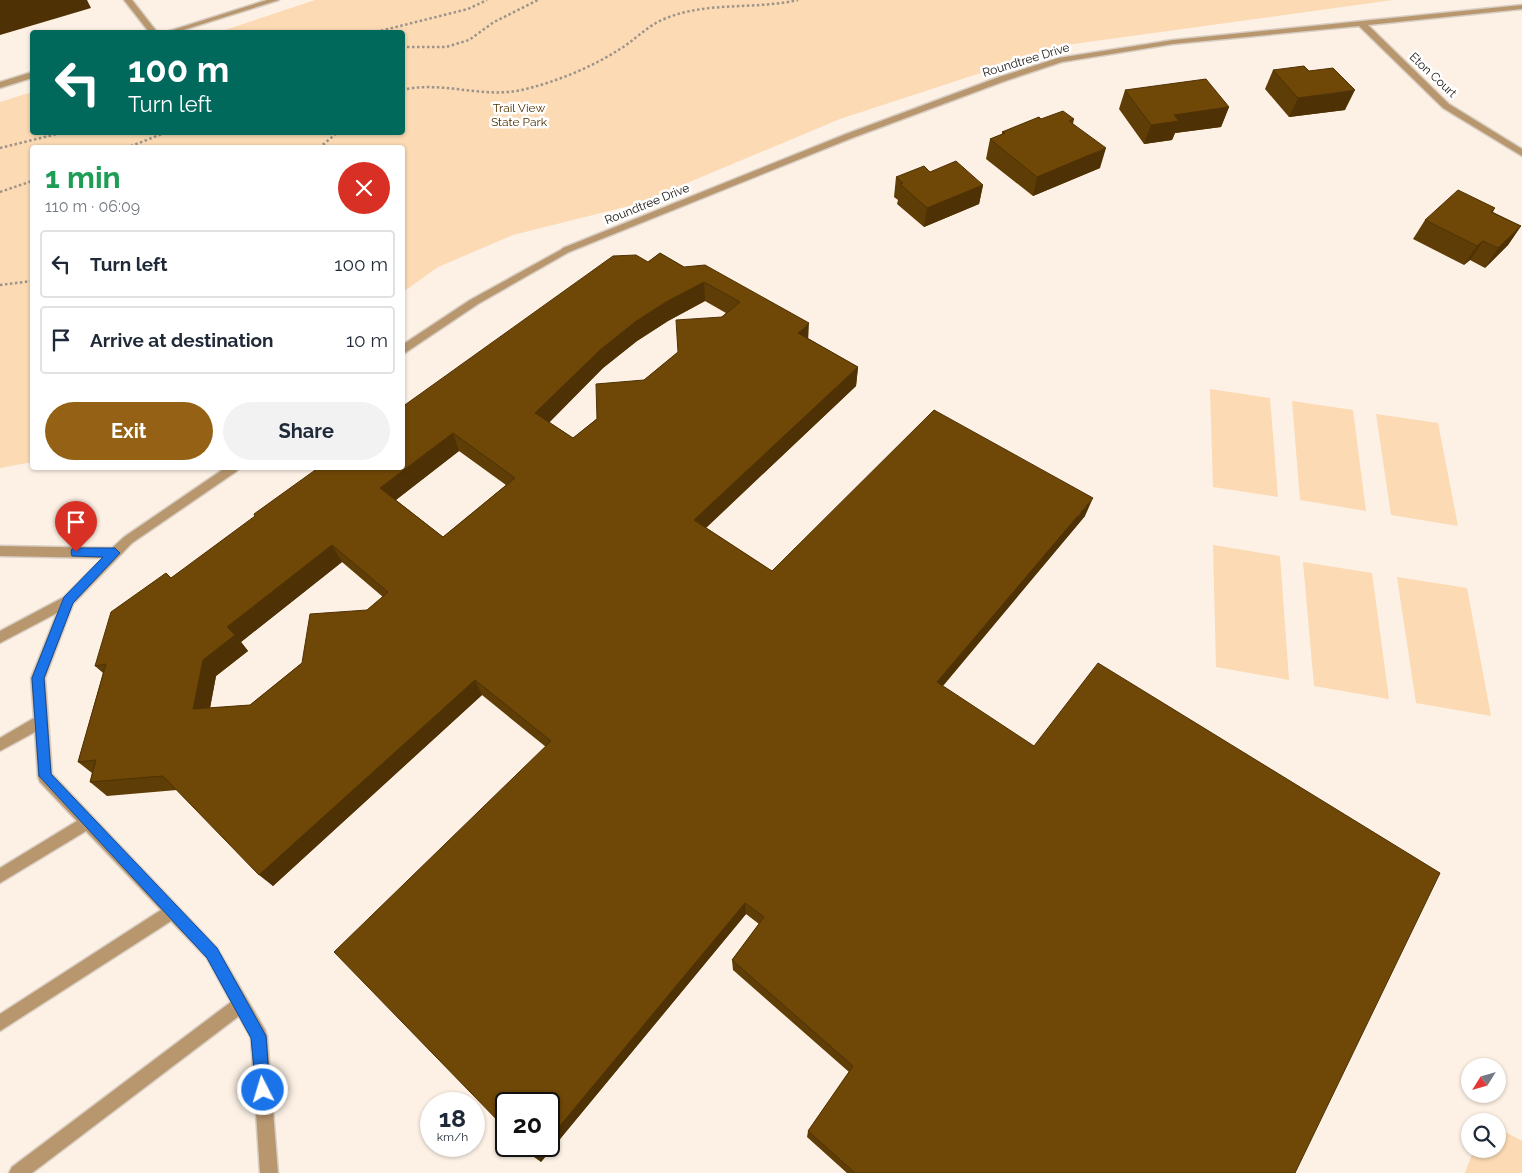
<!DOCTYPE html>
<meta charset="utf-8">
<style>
:root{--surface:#fff;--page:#f2f2f3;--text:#1f2937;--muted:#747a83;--line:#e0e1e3;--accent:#956215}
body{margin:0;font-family:Raleway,sans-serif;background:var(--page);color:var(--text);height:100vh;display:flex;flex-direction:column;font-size:19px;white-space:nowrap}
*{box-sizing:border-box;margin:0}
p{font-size:16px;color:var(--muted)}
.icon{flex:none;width:28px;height:28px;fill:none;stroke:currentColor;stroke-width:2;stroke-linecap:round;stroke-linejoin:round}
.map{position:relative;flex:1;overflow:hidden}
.side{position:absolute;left:30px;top:145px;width:375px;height:325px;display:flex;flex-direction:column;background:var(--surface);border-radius:5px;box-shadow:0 1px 4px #0004}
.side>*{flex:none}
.banner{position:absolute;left:30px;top:30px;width:375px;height:105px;border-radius:5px;box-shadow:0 1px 4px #0004;background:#00695c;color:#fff;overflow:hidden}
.needle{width:32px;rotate:233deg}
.fabs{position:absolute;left:1461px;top:1058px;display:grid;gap:10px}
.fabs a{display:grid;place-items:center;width:45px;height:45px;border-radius:50%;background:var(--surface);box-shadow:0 1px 4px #0004;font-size:25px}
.speed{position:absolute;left:420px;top:1092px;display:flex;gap:10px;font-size:25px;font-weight:700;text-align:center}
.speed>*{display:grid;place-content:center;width:65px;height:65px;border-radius:50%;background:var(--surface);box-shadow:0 1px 4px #0004;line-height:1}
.speed small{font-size:12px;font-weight:400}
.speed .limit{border:2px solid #111;border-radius:8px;background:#fff;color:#111}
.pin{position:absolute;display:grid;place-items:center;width:42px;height:42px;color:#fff;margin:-51px -21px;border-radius:50% 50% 50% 0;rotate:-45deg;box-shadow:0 0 5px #0007}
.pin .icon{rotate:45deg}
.me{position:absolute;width:55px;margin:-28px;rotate:355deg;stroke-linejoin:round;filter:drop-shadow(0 0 4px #0008)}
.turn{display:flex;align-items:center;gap:18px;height:105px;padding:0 15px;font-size:22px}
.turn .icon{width:65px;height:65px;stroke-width:2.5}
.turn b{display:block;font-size:35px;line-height:42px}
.round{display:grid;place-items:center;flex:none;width:52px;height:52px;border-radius:26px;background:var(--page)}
.headline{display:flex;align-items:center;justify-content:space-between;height:85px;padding:0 15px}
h1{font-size:30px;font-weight:700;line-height:38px;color:#1e9e55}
.primary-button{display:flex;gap:10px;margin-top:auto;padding:10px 15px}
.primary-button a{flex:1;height:58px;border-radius:30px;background:var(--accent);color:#fff;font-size:20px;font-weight:700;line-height:58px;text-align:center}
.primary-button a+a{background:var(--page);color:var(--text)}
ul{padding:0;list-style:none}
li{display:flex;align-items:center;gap:15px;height:68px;margin:0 10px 8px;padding:0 5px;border:2px solid var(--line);border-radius:5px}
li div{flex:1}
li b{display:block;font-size:19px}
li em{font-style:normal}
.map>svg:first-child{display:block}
.green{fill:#fbdab4}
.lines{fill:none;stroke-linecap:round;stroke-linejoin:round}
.lane-casing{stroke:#d9cec3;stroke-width:3}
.street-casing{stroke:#d9cec3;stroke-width:3}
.path{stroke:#9c948b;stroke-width:2.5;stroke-dasharray:2.5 2.5;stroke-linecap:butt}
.lane{fill:#b8976f;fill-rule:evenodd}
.street{fill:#b8976f;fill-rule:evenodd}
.wall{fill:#5f3d06;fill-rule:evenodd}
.shaded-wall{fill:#4e3205}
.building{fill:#6f4707;stroke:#4e3205;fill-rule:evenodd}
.route{fill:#1a73e8;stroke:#114b97}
.labels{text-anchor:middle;stroke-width:5;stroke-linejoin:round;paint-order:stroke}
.far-street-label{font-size:12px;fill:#191511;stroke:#fff}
.far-park-label{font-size:12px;fill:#503203;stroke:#fff}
</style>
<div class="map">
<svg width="1522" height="1173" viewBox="0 0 1522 1173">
<rect width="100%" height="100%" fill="#fdf1e5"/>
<g class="green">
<path d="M315,0H1393L1066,45L840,119L637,204L513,235L438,267L403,292L402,148H32V462L0,468V102L32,92V132H402V32H219Z"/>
<path d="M1210,389L1270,398L1278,497L1213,487Z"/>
<path d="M1292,401L1353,410L1366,511L1300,500Z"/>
<path d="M1376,414L1438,423L1458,526L1391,515Z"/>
<path d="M1213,545L1280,556L1289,680L1216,667Z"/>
<path d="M1303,562L1372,573L1389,699L1314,686Z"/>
<path d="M1397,577L1467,588L1491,716L1416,703Z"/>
<path d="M1498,1128L1522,1141V1173H1465L1474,1149H1498Z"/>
</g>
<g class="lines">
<g class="lane-casing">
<g id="lane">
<path d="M124,0H132L157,32H149Z"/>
<path d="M566,247L571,250L569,252L478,304L402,355V345L470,300Z"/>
<path d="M225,468H239L237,471L132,543L73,604L45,678L52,774L217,948L265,1030L267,1036L278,1173H260L251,1038L239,1016L32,1173H9L12,1167L231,1002L207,958L171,921L0,1031V1014L161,910L86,831L0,883V868L77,821L40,782L38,777L35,732L0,751V738L34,718L31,678L57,613L0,643V631L64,597L103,558L0,556V546L112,548L124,537Z"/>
</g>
</g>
<g class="street-casing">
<g id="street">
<path d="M267,0H279L177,32H166Z"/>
<path d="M1522,5V9L1368,25L1449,104L1522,149V156L1443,108L1359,26L1173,44L1062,62L1005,81L852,138L569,252H563L561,250L563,248L846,134L999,77L1058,58L1173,40Z"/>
<path d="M32,72V78L0,88V82Z"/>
</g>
</g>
<g class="path">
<path d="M376,32L468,9L487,0"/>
<path d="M402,47H446L469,40L494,22L538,0"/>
<path d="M402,90C443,80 484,100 526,89C558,81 592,67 620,49C635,40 647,26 664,19C706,1 754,10 798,0"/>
<path d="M0,148L65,132"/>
<path d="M126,148L167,132"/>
<path d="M319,148L338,132"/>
<path d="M0,192L32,181"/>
<path d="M0,285L32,281"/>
</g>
<use href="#lane" class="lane"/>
<use href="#street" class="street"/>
</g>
<g class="wall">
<path d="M1273,70L1345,110L1289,117L1265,89Z"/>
<path d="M1125,90L1229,107L1221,127L1175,133L1172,140L1144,144L1119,109Z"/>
<path d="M1041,119H1074L1073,124L1100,168L1033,196L986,159L990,139L1002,134V132Z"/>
<path d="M930,172L983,185L979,204L924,227L897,204L898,200L894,197L896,177Z"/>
<path d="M1495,208L1493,212L1521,226L1508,245L1485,268L1470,260L1464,265L1413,239L1425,220Z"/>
<path d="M660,253L858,367L856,386L706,528L772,571L1085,516L942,686L1295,1173H847L807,1137L808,1131L849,1072L733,970L732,960L759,924L746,914L541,1162L546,747L482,695L273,886L177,790L107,796L90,782L92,773L78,762L103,673L95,666L171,578L648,262ZM705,301L726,313L573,438L549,422L603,368L637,341L668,321ZM459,451L506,485L443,537L396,500ZM342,562L383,597L250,705L210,708L216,676L248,651L241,642Z"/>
</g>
<g class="shaded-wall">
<path d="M0,0H87L91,8L0,35Z"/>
<path d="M1355,90L1345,110L1289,117L1298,98Z"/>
<path d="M1229,107L1221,127L1175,133L1172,140L1144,144L1151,125L1174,115Z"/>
<path d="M1106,148L1100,168L1033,196L1037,177Z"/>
<path d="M983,185L979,204L924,227L927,208Z"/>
<path d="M1521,226L1508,245L1485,268L1498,248Z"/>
<path d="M1483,241L1470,260L1464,265L1477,246Z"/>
<path d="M704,282L705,301L668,321L637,341L603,368L540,432L535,413L600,350L635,322L666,302Z"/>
<path d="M809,323L808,342L798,333Z"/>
<path d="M858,367L856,386L695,538L694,520Z"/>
<path d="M453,433L459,451L388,506L380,488Z"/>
<path d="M1093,498L1085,516L933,698L937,682Z"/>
<path d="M332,545L342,562L241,642L248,651L216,676L207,724L193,709L203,660L227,627Z"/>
<path d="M475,680L482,695L273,886L259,875Z"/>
<path d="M745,903L746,914L541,1162L534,1157L543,1146H549V1139Z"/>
</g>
<g class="building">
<path d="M1304,66L1309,71L1333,68L1355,90L1298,98L1273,70Z"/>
<path d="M1206,79L1229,107L1174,115L1179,121L1151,125L1125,90Z"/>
<path d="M1063,111L1074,119L1069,121L1106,148L1037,177L990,139L1005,133L1002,132L1039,117L1041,119Z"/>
<path d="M956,161L983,185L927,208L900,184L903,183L896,177L924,166L930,172Z"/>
<path d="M1458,190L1495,208L1491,212L1521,226L1498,248L1483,241L1477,246L1425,220Z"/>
<path d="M660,253L684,267L705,265L809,323L798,333L858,367L694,520L772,571L934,410L1093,498L937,682L1034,746L1098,663L1440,873L1295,1173H855L808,1131L853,1066L732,960L764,917L745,903L549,1139V1104H506V1129L334,952L551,741L475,680L259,875L163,776L90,782L96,760L78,762L106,664L95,666L111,612L166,573L171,578L255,516L254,514L318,468H402V407L613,256L636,255L648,262ZM704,282L740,302L722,317L676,320L678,352L644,380L596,384L597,419L573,438L535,413L600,350L635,322L666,302ZM453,433L515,478L443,537L380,488ZM332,545L388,592L367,610L310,614L302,663L250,705L193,709L203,660L235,635L227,627Z"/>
<path d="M523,1146H543L534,1157Z"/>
</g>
<path class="route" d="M76,548H115L120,553L73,603L44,678L51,774L217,948L266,1036L270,1090L268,1095L263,1097L258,1095L256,1090L251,1038L207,958L39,776L32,678L64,597L103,557L72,556L71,552L72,549Z"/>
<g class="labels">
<g class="far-street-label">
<text transform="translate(1026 60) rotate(-17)" y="4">Roundtree Drive</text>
<text transform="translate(1433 75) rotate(43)" y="4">Eton Court</text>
<text transform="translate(647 204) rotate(-22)" y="4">Roundtree Drive</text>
</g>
<g class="far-park-label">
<text x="519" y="112">Trail View<tspan x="519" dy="14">State Park</tspan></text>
</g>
</g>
</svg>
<div class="fabs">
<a><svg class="needle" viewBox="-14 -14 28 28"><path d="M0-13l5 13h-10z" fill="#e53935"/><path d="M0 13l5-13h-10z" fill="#747a83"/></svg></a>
<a><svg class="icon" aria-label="search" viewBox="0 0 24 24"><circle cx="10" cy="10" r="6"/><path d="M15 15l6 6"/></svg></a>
</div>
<div class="speed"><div>18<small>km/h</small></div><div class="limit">20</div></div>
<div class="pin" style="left:76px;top:552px;background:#d93025"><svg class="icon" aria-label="arrive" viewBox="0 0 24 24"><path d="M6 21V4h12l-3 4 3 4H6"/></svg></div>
<svg class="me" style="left:263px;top:1090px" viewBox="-20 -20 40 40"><circle r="17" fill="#1a73e8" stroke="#fff" stroke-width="3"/><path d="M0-11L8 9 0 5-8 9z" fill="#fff"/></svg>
<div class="banner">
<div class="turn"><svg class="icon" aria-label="left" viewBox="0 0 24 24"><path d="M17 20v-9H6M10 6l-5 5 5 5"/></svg><div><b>100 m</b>Turn left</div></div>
</div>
<section class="side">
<div class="headline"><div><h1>1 min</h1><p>110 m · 06:09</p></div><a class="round" style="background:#d93025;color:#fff"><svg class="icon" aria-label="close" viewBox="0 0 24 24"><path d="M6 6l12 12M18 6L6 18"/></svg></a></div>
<ul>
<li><svg class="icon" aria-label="left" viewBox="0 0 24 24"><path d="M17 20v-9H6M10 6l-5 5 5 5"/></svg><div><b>Turn left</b></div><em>100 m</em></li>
<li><svg class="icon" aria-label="arrive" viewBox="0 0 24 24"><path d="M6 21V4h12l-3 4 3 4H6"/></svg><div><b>Arrive at destination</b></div><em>10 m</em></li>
</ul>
<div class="primary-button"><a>Exit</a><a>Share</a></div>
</section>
</div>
